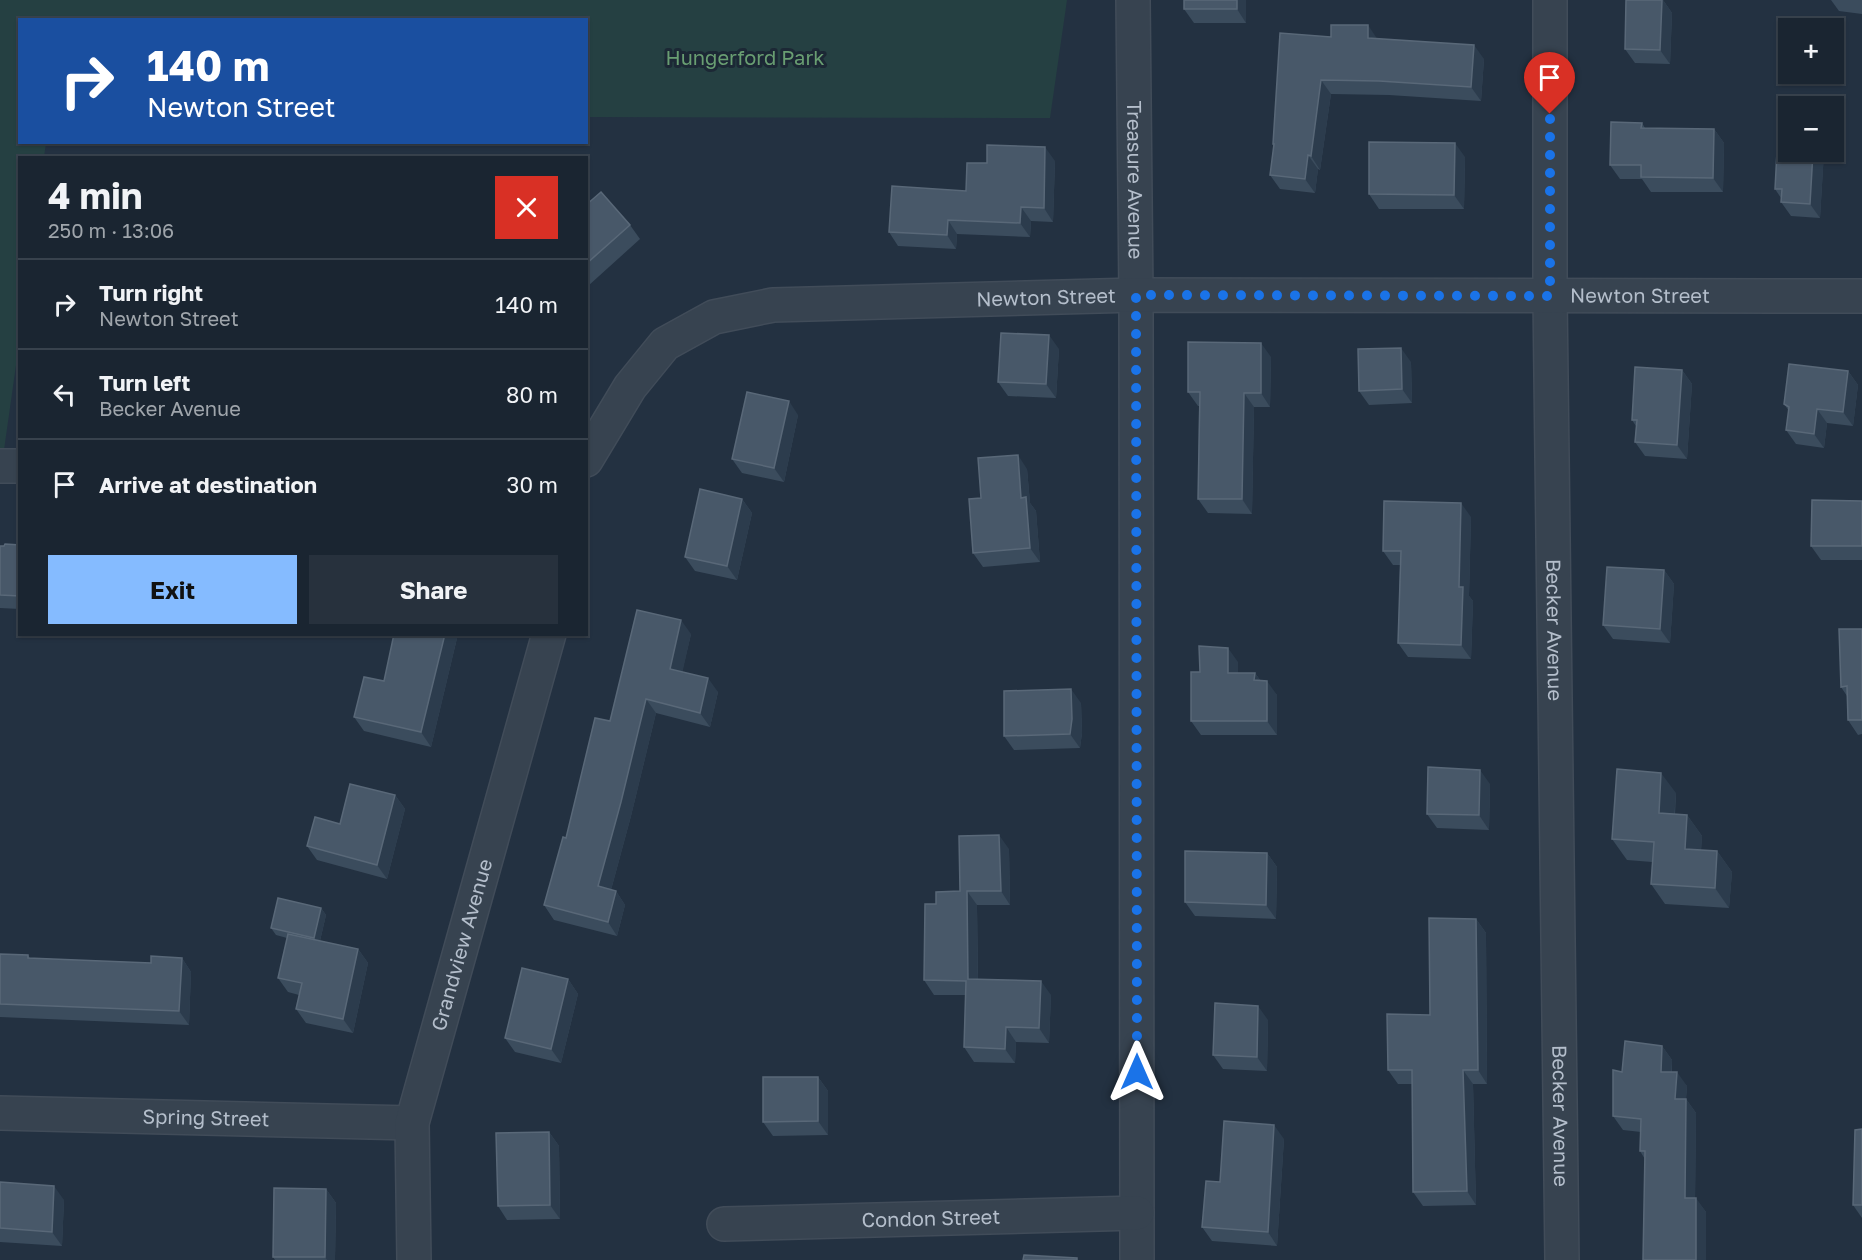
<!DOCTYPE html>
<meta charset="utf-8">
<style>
:root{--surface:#1a2531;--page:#27313d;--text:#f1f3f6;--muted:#9fa5ab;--line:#38424d;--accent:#85bbff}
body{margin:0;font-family:"Golos Text",sans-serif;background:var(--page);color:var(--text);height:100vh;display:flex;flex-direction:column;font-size:22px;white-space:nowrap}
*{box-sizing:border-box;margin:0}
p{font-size:20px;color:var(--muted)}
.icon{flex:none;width:33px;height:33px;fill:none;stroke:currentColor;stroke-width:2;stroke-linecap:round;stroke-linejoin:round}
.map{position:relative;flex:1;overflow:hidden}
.details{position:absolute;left:18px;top:156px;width:570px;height:480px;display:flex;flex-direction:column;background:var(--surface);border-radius:0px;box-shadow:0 2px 4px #0004,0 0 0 2px var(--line)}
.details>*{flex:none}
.banner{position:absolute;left:18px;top:18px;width:570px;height:126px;border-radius:0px;box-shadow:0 2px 4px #0004,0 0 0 2px var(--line);background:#1a4fa0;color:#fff;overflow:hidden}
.fabs{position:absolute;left:1778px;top:18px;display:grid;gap:12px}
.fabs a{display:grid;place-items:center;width:66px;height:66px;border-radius:0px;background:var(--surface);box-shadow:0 2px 4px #0004,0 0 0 2px var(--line);font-size:30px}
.pin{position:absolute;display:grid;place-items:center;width:51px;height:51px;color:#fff;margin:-62px -26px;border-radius:50% 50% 50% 0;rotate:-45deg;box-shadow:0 0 6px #0007}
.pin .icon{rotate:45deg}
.me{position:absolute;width:66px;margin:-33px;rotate:0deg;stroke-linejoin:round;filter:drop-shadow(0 0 4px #0008)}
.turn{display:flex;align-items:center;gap:21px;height:126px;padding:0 30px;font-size:27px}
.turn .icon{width:78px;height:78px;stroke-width:2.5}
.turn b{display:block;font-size:42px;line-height:51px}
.round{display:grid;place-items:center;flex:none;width:63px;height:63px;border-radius:0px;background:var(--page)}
.head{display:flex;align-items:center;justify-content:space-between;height:102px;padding:0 30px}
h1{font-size:36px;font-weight:700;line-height:45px}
.primary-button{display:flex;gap:12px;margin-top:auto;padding:12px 30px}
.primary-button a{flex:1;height:69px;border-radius:0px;background:var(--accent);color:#111;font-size:24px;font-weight:700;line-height:69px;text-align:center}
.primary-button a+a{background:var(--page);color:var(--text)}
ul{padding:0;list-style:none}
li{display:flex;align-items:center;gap:18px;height:90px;padding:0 30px;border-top:2px solid var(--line)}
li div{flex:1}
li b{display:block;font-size:22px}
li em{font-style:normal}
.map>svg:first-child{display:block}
.green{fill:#254042}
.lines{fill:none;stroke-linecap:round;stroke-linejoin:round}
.street-casing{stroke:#414c59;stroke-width:36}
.street{stroke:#374350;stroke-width:33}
.wall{fill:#3b4c5d}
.shaded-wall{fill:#2c3c4d}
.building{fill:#485869;stroke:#596878;stroke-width:1.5}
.route{stroke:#1a73e8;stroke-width:10;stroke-dasharray:0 18}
.labels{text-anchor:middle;stroke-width:6;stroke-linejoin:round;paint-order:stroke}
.park-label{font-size:20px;fill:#699e72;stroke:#1c2835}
.street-label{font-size:20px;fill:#b4becb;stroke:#1c2835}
</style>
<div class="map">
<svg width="1862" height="1260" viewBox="0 0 1862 1260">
<rect width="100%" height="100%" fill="#233141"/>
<path class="green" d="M0,0H1067L1050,118L587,117L586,20H20V142L46,143L44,157L20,158V337L2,464H0Z"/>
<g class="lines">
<g class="street-casing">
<g id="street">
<path id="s1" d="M1133,0L1136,295L1137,1260"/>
<path id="s2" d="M1550,0V296L1562,1260"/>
<path id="s3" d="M586,460L630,387L665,344L714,317L773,305L1136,295L1862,296"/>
<path d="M0,466H20"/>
<path id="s4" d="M0,1113L412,1123"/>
<path id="s5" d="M724,1224L1137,1213"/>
<path id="s6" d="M414,1260L412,1123L549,634"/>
</g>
</g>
<use href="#street" class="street"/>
</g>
<g class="wall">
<path d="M1246,0V23H1194L1184,9Z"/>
<path d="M1626,0H1663L1672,13L1670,64L1635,63L1625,49Z"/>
<path d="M1831,0H1862V14L1839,11Z"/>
<path d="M1331,37L1378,39L1484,59L1481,101L1389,95L1331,94L1320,170L1318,169L1315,193L1280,189L1270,175L1274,145L1273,144Z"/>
<path d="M1642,123L1645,128L1714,129L1724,143L1723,192H1651L1642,179H1620L1610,165Z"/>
<path d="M1788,152H1824L1820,218L1791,216L1781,202V198L1775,189Z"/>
<path d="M1465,157L1464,209H1379L1369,194Z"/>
<path d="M1055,161L1053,222L1031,221L1030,237L957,234L956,249L898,246L889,232L966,191L987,163Z"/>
<path d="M586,205L630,225L640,239L588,286L586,284Z"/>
<path d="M1059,349L1056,398L1008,396L998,382Z"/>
<path d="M1271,357L1270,407H1254L1252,514L1208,513L1198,499L1199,406H1198L1188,392Z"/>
<path d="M1411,362L1412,403L1369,405L1359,391Z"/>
<path d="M1682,370L1692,384L1687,459L1645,456L1635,442L1636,426L1632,420Z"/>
<path d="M1848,371L1858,385L1853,426L1827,423L1824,448L1796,444L1786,430L1789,411L1784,404Z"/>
<path d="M798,415L784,482L742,473L732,459Z"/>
<path d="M1027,469L1030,503L1036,511L1040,562L983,567L973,553L981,498Z"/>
<path d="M742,499L752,513L737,580L695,571L685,557Z"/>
<path d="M1862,501V560H1821L1811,546Z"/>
<path d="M1471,517L1469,596L1473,601L1471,659L1408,657L1398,643L1400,565H1393L1383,551Z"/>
<path d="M20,545V609L0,608V546Z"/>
<path d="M1664,570L1674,584L1670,643L1613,639L1603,625Z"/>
<path d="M1862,629V734L1858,735L1848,720L1847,696L1841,687Z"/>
<path d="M394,634H458L431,747L364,731L354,717L384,681Z"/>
<path d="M691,634L682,672L718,692L710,727L656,713L631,816L611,890L616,891L625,905L617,936L554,920L544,905L566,838L610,721Z"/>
<path d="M1238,662V673H1255L1260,680L1277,695V735H1201L1191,721L1200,672Z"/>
<path d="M1081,703L1082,733L1080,748L1014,750L1004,736Z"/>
<path d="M1490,784L1489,830L1437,828L1427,814Z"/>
<path d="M1676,793L1675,814L1687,815L1702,836L1701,850L1717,851L1732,872L1729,908L1665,904L1651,884L1652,862L1627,860L1612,839Z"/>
<path d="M395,795L405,809L387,879L317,860L307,846L340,824Z"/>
<path d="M1009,849L1010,905H977L978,979L1051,995L1049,1043L1016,1042L1015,1063L974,1062L964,1047L966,995H934L924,980L936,904L960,891Z"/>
<path d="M1267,853L1277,867L1276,919L1195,916L1185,902Z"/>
<path d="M321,908L326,915L320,941L358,949L368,963L353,1033L306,1023L296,1009L299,995L288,992L278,978L287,938L276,935L271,928Z"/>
<path d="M1476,919L1486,933L1487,1084H1473L1476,1205L1423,1206L1413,1192L1412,1084H1398L1388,1070L1430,1015Z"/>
<path d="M0,954L28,955L30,958L151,963L182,958L191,972L189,1025L0,1017Z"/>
<path d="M568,979L578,994L561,1063L515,1052L505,1038Z"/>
<path d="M1268,1020L1267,1071L1223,1069L1213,1055Z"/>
<path d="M1662,1046L1672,1060V1072L1687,1086L1686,1099L1696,1113L1695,1198L1706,1212V1260L1640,1151L1641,1132L1623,1130L1613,1116L1622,1072Z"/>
<path d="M818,1077L828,1091V1135L773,1136L763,1122Z"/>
<path d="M1862,1129V1218L1853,1205Z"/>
<path d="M549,1132L559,1146L560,1219L507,1220L498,1206Z"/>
<path d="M1284,1139L1277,1246L1212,1241L1202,1227L1220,1182Z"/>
<path d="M0,1182L64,1200L62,1246L0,1242Z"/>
<path d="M326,1189L336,1203L335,1260H275L273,1257Z"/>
</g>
<g class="shaded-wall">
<path d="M1237,0H1246V23L1237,9Z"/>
<path d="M1662,0H1663L1672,13L1670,64L1660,50Z"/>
<path d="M1368,25L1378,40L1368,38Z"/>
<path d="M1474,45L1484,59L1481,101L1471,87Z"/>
<path d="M1321,80L1331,94L1320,170L1311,156Z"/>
<path d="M1714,129L1724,143L1723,192L1713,178Z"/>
<path d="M1455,143L1465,157L1464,209L1454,195Z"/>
<path d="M1045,147L1055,161L1053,222L1044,208Z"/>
<path d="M1813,152H1824L1820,218L1810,204Z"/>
<path d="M1308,155L1318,169L1315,193L1305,179Z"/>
<path d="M1021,207L1031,221L1030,237L1020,223Z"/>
<path d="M948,220L957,234L956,249L947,235Z"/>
<path d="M1049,335L1059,349L1056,398L1046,384Z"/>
<path d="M1261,343L1271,357L1270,407L1261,393Z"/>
<path d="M1401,348L1411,362L1412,403L1402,389Z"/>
<path d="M1682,370L1692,384L1687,459L1677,445Z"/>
<path d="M1848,371L1858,385L1853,426L1843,412Z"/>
<path d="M1244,393L1254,407L1252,514L1242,499Z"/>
<path d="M789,401L798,415L784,482L774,468Z"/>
<path d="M1817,409L1827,423L1824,448L1814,434Z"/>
<path d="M1018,455L1027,469L1030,503L1036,511L1040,562L1030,548L1021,498Z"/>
<path d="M742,499L752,513L737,580L727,566Z"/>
<path d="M1461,503L1471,517L1469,596L1473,601L1471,659L1461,645L1459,587Z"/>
<path d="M1664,570L1674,584L1670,643L1660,629Z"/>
<path d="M681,620L691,634L680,683L670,669Z"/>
<path d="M445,634H458L431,747L421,732Z"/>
<path d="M1228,648L1238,662V687L1228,673Z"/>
<path d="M1255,673L1265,687L1254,680Z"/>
<path d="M708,678L718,692L710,727L700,713Z"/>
<path d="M1267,681L1277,695V735L1267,721Z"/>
<path d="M1071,689L1081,703L1082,733L1080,748L1070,734Z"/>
<path d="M646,699L656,713L631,816L608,901L598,886Z"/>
<path d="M1480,770L1490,784L1489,830L1479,815Z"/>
<path d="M1661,773L1676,793L1673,833L1659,813Z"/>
<path d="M395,795L405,809L387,879L377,865Z"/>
<path d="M1687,815L1702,836L1700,869L1685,849Z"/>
<path d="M999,835L1009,849L1010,905L1001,891Z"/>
<path d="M1717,851L1732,872L1729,908L1715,888Z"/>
<path d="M1267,853L1277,867L1276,919L1266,905Z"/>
<path d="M616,891L625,905L617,936L608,922Z"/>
<path d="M967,891L977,905L978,993L968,979Z"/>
<path d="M321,908L326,915L319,945L314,938Z"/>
<path d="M1476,919L1486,933L1487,1084L1478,1070Z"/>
<path d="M358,949L368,963L353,1033L343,1019Z"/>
<path d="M182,958L191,972L189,1025L179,1011Z"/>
<path d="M568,979L578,994L561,1063L551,1049Z"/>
<path d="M1041,981L1051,995L1049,1043L1039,1028Z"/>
<path d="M1258,1006L1268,1020L1267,1071L1257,1057Z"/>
<path d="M1006,1027L1016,1042L1015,1063L1005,1049Z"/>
<path d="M1662,1046L1672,1060L1671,1086L1661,1072Z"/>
<path d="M1463,1070L1473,1084L1476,1205L1467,1191Z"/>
<path d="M1677,1072L1687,1086L1686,1099L1696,1113L1695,1213L1685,1198L1675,1099Z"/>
<path d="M818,1077L828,1091V1135L818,1121Z"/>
<path d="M1274,1125L1284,1139L1277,1246L1268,1232Z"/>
<path d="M549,1132L559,1146L560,1219L550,1205Z"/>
<path d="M54,1186L64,1200L62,1246L52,1232Z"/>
<path d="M326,1189L336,1203L335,1260H327L325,1257Z"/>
<path d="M1696,1198L1706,1212V1260H1696Z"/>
</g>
<g class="building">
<rect x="1184" y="0" width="53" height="9"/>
<path d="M1626,0H1662L1660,50L1625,49Z"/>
<path d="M1331,25H1368V38L1474,45L1471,87L1379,81L1321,80L1311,156L1308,155L1305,179L1270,175L1274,144H1273L1280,33L1331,37Z"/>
<path d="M1779,114L1788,115V152H1813L1810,204L1781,202L1782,189H1775Z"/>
<path d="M1611,122L1642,123L1641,128L1714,129L1713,178L1641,177V165H1610Z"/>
<path d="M1369,142L1455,143L1454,195L1369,194Z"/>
<path d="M987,145L1045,147L1044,208L1021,207L1020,223L948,220L947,235L889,232L892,186L966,191L967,163H987Z"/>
<path d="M601,192L630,225L586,264V205Z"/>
<path d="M1001,333L1049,335L1046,384L998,382Z"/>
<path d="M1188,342L1261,343V393H1244L1242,499H1198L1200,392H1188Z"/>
<path d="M1401,348L1402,389L1359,391L1358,349Z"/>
<path d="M1789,364L1848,371L1843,412L1817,409L1814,434L1786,430L1789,407L1784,404Z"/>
<path d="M1635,367L1682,370L1677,445L1635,442L1637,420H1632Z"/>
<path d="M747,392L789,401L774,468L732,459Z"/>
<path d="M1018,455L1021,498L1026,497L1030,548L973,553L969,499L981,498L978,458Z"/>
<path d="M700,489L742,499L727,566L685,557Z"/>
<path d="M1812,500L1862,501V546H1811Z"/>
<path d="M1384,501L1461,503L1459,587H1463L1461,645L1398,643L1401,551H1383Z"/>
<path d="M5,544L20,545V596L0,595V546H4Z"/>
<path d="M1607,567L1664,570L1660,629L1603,625Z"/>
<path d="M637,610L681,620L670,669L708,678L700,713L646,699L621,802L598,886L616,891L608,922L544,905L563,837L566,838L595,718L610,721Z"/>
<path d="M1839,629H1862V720H1848L1847,686L1841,687Z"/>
<path d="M394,634H445L421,732L354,717L364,677L384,681Z"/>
<path d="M1199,646L1228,648V673H1255L1254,680L1267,681V721H1191V672H1200Z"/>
<path d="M1071,689L1072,719L1070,734L1004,736V691Z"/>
<path d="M1428,767L1480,770L1479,815L1427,814Z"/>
<path d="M1617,769L1661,773L1659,813L1687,815L1685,849L1717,851L1715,888L1651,884L1654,842L1612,839Z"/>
<path d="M350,784L395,795L377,865L307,846L315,817L340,824Z"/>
<path d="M999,835L1001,891H967L968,979L1041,981L1039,1028L1006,1027L1005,1049L964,1047L966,981L924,980L925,904H936V892L960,891L959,836Z"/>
<path d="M1185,851L1267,853L1266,905L1185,902Z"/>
<path d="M278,898L321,908L314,938L271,928Z"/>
<path d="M1429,918L1476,919L1478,1070H1463L1467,1191L1413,1192L1412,1070H1388L1387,1014L1430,1015Z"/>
<path d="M288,934L358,949L343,1019L296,1009L302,983L278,978Z"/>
<path d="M0,954L28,955V958L151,963V956L182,958L179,1011L0,1004Z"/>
<path d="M522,968L568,979L551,1049L505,1038Z"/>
<path d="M1215,1003L1258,1006L1257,1057L1213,1055Z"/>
<path d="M1625,1041L1662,1046L1661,1072H1677L1675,1099H1686L1685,1198H1696V1260H1643L1645,1151H1640L1641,1119L1613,1116V1070L1622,1072Z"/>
<path d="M763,1077H818V1121L763,1122Z"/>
<path d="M1224,1121L1274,1125L1268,1232L1202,1227L1206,1181L1220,1182Z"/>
<path d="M1862,1129V1205H1853L1855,1130Z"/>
<path d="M549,1132L550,1205L498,1206L496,1133Z"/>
<path d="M0,1182L54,1186L52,1232L0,1228Z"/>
<path d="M274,1188L326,1189L325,1257H273Z"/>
<path d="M1024,1255L1077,1258V1260H1023Z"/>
</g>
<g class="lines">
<path class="route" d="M1137,1072L1136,295L1550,296V114"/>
</g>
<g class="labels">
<g class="park-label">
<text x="745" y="65">Hungerford Park</text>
</g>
<g class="street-label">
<text dy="7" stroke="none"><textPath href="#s1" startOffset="180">Treasure Avenue</textPath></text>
<text dy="7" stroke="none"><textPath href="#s3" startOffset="1124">Newton Street</textPath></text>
<text dy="7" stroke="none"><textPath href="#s3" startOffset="530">Newton Street</textPath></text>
<text dy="7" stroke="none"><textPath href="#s2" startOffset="630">Becker Avenue</textPath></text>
<text dy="7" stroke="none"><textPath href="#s6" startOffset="322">Grandview Avenue</textPath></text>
<text dy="7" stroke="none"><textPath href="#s2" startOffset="1116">Becker Avenue</textPath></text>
<text dy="7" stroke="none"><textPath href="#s4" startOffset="206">Spring Street</textPath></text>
<text dy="7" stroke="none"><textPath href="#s5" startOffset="207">Condon Street</textPath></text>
</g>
</g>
</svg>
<div class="fabs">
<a>+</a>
<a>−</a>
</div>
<div class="pin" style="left:1550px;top:114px;background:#d93025"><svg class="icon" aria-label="arrive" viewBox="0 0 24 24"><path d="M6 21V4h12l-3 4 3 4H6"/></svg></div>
<svg class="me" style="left:1137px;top:1072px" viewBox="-20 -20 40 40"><path d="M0-17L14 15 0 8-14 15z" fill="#1a73e8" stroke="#fff" stroke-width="4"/></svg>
<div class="banner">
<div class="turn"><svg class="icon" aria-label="right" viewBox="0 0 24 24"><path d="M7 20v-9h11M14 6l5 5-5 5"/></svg><div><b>140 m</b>Newton Street</div></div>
</div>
<section class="details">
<div class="head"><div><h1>4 min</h1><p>250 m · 13:06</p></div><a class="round" style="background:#d93025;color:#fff"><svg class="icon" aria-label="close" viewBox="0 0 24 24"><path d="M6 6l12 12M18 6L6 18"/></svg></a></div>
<ul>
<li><svg class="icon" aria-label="right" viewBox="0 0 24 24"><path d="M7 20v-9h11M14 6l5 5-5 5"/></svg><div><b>Turn right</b><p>Newton Street</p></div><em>140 m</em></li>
<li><svg class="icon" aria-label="left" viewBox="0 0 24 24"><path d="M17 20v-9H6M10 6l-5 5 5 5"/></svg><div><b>Turn left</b><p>Becker Avenue</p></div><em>80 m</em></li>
<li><svg class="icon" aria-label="arrive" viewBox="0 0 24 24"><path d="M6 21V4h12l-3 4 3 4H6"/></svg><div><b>Arrive at destination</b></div><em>30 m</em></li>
</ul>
<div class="primary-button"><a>Exit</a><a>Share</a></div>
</section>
</div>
